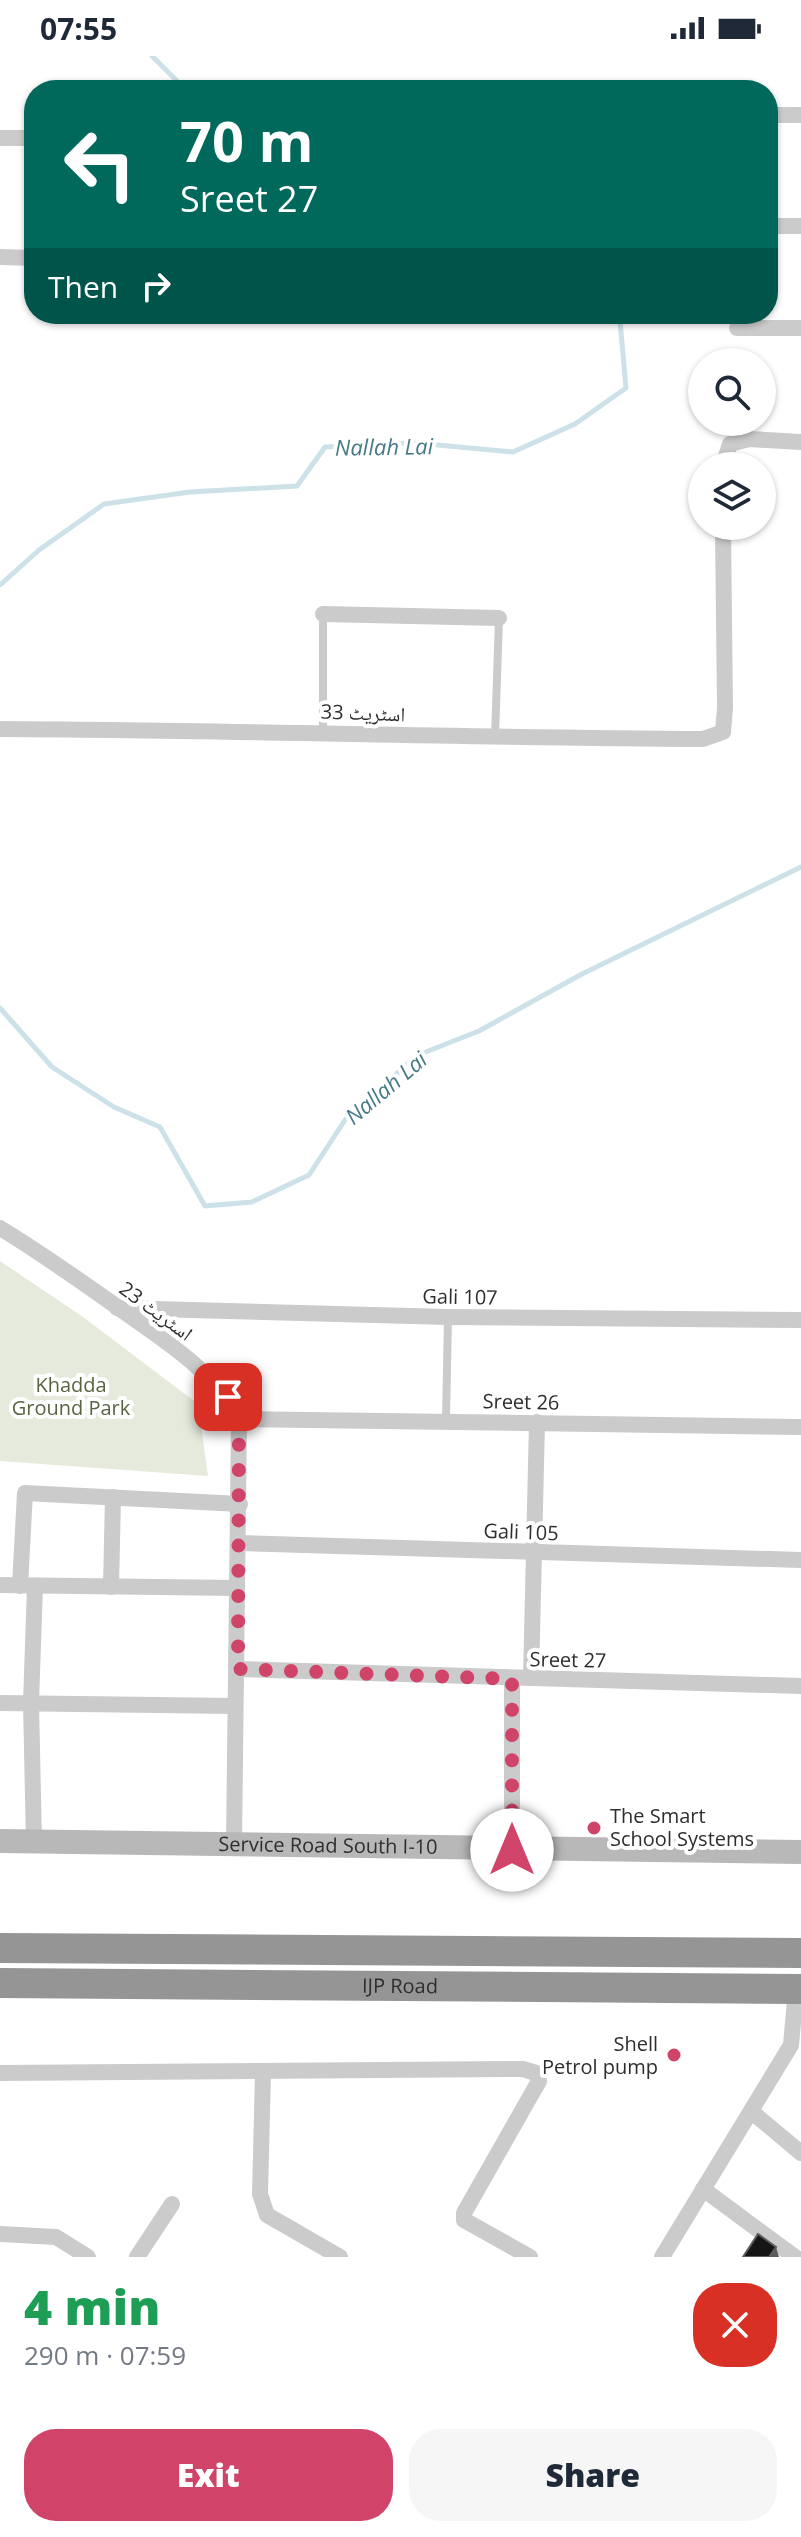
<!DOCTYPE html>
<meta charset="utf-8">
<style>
:root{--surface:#fff;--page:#f6f6f7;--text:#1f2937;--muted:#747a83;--accent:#d14469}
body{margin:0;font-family:"Open Sans","Noto Naskh Arabic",sans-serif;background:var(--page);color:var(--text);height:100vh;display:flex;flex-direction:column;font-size:30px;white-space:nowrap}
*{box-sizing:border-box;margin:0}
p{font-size:26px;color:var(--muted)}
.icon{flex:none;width:44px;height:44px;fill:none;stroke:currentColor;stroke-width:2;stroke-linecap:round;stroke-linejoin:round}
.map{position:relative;height:2201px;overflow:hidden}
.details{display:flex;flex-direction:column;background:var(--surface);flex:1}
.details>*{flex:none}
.hud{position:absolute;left:24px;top:24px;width:754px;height:244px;border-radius:32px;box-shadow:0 2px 6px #0004;background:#00695c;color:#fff;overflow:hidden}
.controls{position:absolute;left:688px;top:292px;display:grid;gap:16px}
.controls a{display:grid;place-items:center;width:88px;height:88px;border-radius:50%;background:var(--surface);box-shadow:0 2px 6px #0004;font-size:40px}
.pin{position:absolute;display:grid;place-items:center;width:68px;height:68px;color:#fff;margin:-34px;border-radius:16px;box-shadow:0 4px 12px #0006}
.me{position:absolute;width:88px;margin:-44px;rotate:0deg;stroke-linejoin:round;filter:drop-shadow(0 0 6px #0008)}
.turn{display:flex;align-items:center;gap:28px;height:168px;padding:0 24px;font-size:36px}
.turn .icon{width:104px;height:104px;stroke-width:2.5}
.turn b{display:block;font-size:56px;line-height:68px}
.then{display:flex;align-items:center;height:76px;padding:0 24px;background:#0003;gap:16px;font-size:30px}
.round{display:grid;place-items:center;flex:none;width:84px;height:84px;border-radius:32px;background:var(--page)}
.overview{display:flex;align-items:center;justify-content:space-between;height:136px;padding:0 24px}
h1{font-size:48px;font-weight:800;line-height:60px;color:#1e9e55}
.primary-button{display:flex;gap:16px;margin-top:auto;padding:16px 24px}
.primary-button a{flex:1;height:92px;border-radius:32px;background:var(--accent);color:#fff;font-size:32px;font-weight:800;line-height:92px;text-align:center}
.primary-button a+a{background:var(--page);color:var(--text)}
.status{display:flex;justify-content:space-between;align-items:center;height:56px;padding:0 40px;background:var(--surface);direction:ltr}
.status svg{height:22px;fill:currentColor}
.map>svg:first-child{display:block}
.green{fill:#e6eadd}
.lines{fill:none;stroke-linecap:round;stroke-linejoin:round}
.stream{stroke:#cce2e8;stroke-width:5}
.lane{stroke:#cbcbcb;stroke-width:8}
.street{stroke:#cbcbcb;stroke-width:16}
.secondary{stroke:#b8b8b8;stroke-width:24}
.highway{stroke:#959595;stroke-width:30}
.shaded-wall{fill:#5b5b5b}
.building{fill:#151515;stroke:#5b5b5b;stroke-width:2}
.route{stroke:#d14469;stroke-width:14;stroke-dasharray:0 25.2}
.poi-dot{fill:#d14469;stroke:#fff;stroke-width:3}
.labels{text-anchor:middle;stroke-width:8;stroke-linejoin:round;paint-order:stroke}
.street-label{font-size:20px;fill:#2e2e2e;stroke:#fff}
.park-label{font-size:20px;fill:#586541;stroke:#fff}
.poi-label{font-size:20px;fill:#2e2e2e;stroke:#fff;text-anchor:start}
.water-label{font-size:22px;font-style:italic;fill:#457a87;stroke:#fff}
</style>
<div class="status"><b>07:55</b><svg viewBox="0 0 49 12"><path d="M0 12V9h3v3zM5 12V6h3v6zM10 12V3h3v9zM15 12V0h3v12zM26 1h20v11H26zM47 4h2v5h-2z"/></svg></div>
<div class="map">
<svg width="801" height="2201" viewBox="0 0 801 2201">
<rect width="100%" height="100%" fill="#fff"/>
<path class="green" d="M0,1205L83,1261L198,1348L208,1420L0,1405Z"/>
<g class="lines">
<g class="stream">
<path d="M152,0L186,34"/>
<path d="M0,529L39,494L104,448L190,436L297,430L325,391L416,387L513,396L575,368L626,332L620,265L613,258"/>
<path d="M0,952L52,1011L114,1051L160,1071L205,1150L252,1146L309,1119L347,1061L418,999L479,975L582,918L801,811"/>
</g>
<g class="lane">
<path d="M323,675V558"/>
<path d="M495,681L499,562"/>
<path d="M446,1364L448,1261"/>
</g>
<g class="street">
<path d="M768,59H801"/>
<path d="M0,82H34"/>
<path d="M768,170H801"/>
<path d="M0,201L34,202"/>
<path d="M737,272H801"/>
<path d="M723,410L730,388L749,383L801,386"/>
<path d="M323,558L499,562"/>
<path d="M0,673C235,674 469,682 703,683L723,676L725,652L723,470"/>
<path d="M0,1172C43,1198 82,1226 123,1255C166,1286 214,1315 239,1363L234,1788"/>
<path d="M117,1252L448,1261L801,1264"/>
<path d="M239,1363L801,1371"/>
<path d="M240,1487L801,1504"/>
<path d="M0,1529L236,1532"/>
<path d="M20,1530L25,1437L240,1448"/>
<path d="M111,1531L113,1441"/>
<path d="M238,1613L801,1630"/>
<path d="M531,1622L537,1366"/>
<path d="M0,1647L235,1650"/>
<path d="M34,1786L31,1647L35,1530"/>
<path d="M512,1794V1623"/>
<path d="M263,2016L260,2138L267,2159L340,2201"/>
<path d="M0,2017L523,2013L536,2017L539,2025L464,2157V2164L530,2201"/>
<path d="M752,2056L801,2097"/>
<path d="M703,2133L795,2201"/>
<path d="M0,2178L56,2181L88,2201"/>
<path d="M137,2201L172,2148"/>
<path d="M662,2201L791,1989L796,1933"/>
</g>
<path class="secondary" id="s1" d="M0,1785L801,1796"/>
<g class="highway">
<path d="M0,1892L801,1897"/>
<path id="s2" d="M0,1927L801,1933"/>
</g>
</g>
<path class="shaded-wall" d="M776,2191L779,2201H769Z"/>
<path class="building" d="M758,2178L776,2191L769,2201H743Z"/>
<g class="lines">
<path class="route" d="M228,1341L239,1363L238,1613L512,1623V1794"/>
</g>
<g class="poi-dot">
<circle cx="594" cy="1772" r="8"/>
<circle cx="674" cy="1999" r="8"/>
</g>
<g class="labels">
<g class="street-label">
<text transform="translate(363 657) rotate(2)" y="7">اسٹریٹ 33</text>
<text transform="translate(460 1241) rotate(1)" y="7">Gali 107</text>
<text transform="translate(156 1255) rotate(36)" y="7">اسٹریٹ 23</text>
<text transform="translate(521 1346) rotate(1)" y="7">Sreet 26</text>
<text transform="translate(521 1476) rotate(2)" y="7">Gali 105</text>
<text transform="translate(568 1604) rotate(1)" y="7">Sreet 27</text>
<text dy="7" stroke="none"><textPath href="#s1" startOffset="328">Service Road South I-10</textPath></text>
<text dy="7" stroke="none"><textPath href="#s2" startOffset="400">IJP Road</textPath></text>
</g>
<g class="park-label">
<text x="71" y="1336">Khadda<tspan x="71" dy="23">Ground Park</tspan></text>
</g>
<g class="poi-label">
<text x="610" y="1767">The Smart<tspan x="610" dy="23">School Systems</tspan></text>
<text x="658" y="1995" text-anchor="end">Shell<tspan x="658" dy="23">Petrol pump</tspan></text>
</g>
<g class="water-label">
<text transform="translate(384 391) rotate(-1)" y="8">Nallah Lai</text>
<text transform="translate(386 1032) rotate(-40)" y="8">Nallah Lai</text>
</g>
</g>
</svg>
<div class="controls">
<a><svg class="icon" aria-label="search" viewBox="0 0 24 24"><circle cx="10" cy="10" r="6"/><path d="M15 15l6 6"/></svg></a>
<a><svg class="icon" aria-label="layers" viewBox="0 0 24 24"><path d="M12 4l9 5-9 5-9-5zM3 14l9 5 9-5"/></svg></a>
</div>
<div class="pin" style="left:228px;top:1341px;background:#d93025"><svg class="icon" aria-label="arrive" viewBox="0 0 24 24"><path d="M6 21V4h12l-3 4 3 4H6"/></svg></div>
<svg class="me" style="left:512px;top:1794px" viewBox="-20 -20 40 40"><circle r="19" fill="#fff"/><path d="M0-13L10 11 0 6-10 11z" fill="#d14469"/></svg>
<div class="hud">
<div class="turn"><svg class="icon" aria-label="left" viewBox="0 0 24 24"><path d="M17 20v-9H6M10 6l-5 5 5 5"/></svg><div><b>70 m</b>Sreet 27</div></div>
<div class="then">Then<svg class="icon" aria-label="right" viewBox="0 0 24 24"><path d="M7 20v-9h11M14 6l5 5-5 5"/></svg></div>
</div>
</div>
<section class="details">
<div class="overview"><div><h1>4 min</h1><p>290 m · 07:59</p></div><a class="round" style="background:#d93025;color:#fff"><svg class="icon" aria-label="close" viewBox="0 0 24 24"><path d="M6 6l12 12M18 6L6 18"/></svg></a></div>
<div class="primary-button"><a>Exit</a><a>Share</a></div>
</section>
